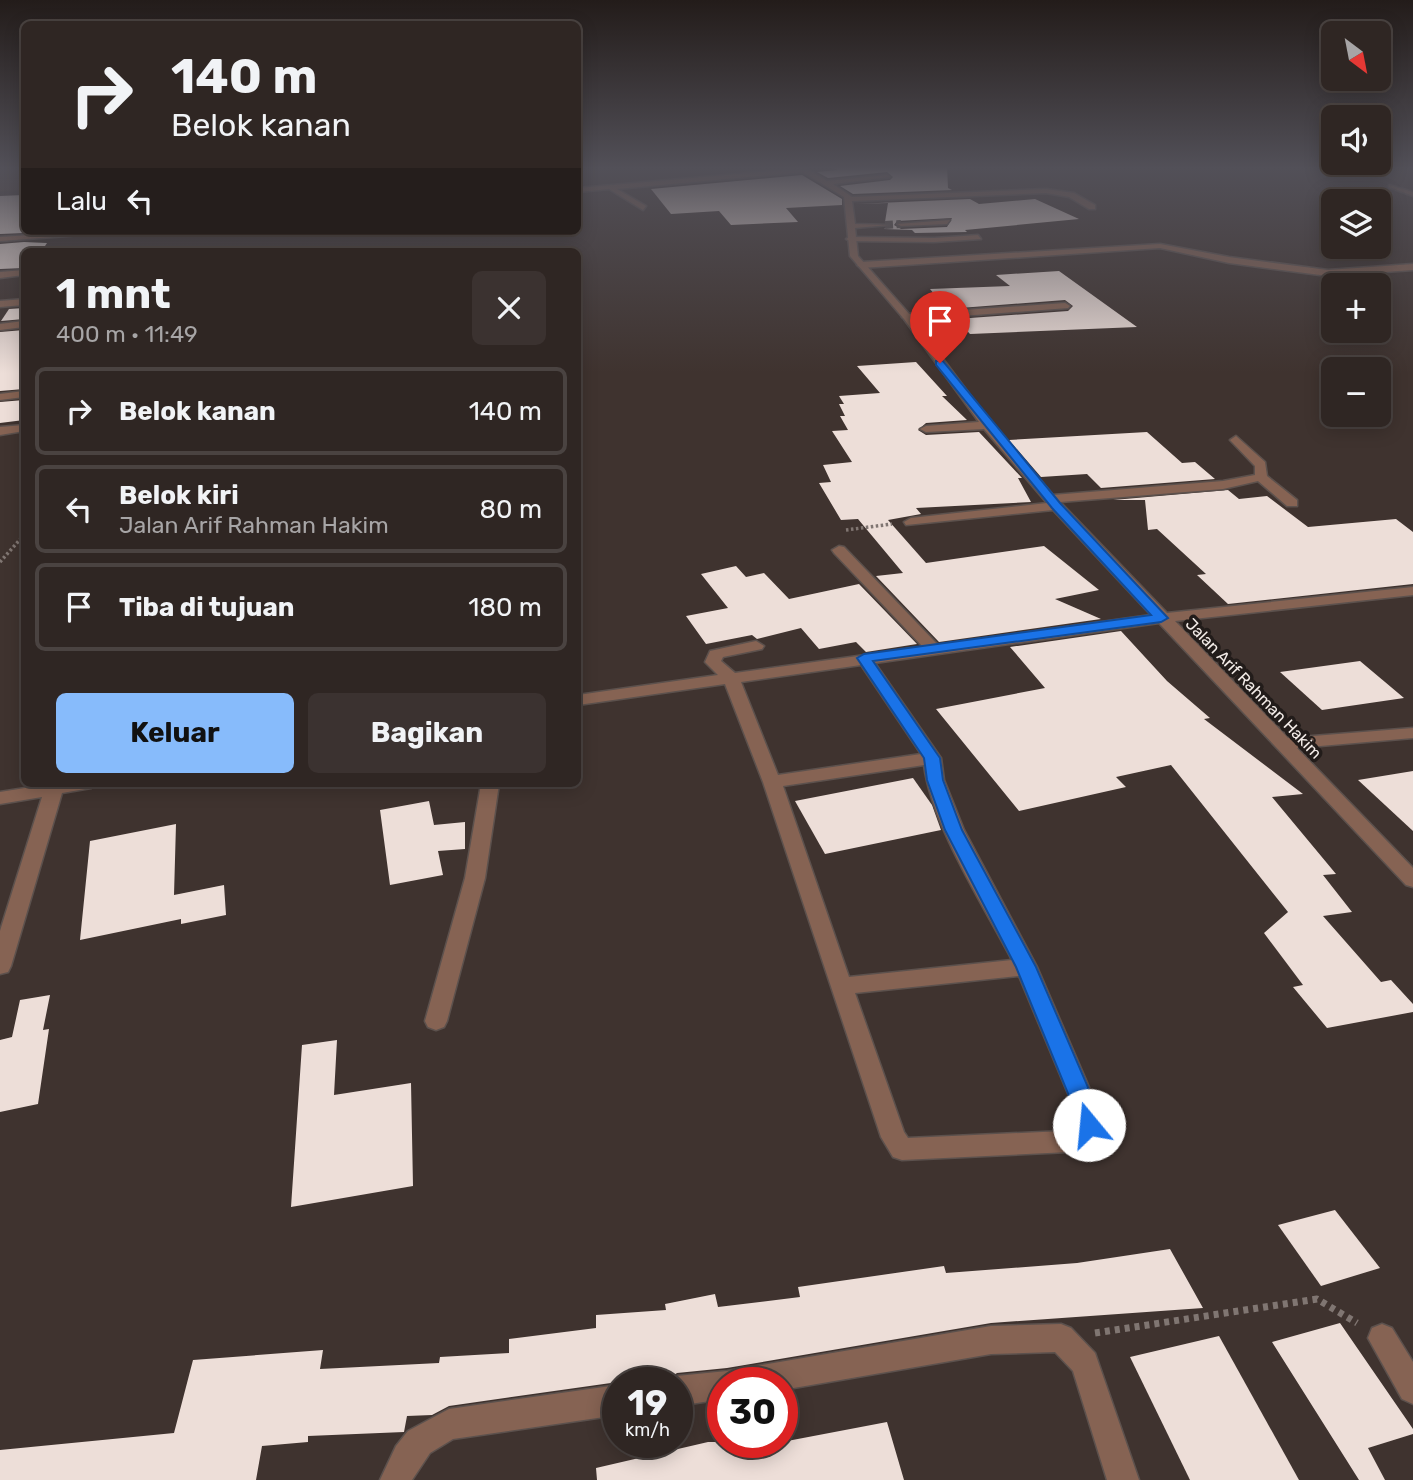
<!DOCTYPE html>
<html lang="id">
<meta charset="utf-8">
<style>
:root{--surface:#2f2623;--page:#3b3230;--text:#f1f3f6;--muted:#a7a5a6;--line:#4a4341;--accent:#87bbfb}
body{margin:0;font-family:Rubik,sans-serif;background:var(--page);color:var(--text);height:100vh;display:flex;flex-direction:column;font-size:26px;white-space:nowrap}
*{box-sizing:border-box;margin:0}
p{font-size:23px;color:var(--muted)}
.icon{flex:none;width:38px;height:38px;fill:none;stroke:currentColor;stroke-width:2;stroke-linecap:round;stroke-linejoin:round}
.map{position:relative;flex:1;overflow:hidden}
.panel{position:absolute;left:21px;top:248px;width:560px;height:539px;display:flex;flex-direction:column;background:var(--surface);border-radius:10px;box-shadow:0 4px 18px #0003,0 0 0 2px var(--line)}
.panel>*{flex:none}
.guide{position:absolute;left:21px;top:21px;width:560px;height:214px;border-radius:10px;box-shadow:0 4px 18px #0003,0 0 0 2px var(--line);background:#2f2623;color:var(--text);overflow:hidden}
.needle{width:46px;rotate:148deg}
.controls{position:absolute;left:1321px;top:21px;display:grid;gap:14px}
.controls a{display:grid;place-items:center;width:70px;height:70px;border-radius:10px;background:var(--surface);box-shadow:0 4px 18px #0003,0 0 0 2px var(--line);font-size:35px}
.speed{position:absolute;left:602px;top:1367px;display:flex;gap:14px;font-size:35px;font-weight:700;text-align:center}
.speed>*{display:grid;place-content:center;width:91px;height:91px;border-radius:50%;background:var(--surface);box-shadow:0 4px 18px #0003,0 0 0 2px var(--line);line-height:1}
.speed small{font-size:18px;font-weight:400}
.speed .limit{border:10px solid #d22;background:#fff;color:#111}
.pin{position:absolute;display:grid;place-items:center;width:60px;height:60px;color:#fff;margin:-72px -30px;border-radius:50% 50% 50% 0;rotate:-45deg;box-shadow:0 0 7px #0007}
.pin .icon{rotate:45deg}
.me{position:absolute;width:77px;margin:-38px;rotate:343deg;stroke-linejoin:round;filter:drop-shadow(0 0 5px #0008)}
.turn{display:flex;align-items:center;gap:24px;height:147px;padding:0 35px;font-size:32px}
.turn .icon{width:91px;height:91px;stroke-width:2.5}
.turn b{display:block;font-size:49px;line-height:60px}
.then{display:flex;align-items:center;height:66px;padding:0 35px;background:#0003;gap:14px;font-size:26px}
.round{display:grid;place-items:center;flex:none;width:74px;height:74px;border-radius:10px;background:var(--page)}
.head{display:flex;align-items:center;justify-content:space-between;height:119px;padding:0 35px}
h1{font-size:42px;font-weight:700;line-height:52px}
.button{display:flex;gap:14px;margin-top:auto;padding:14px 35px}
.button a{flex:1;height:80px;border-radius:10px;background:var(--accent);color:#111;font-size:28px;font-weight:700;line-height:80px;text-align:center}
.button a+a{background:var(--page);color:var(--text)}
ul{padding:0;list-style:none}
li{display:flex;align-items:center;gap:21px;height:88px;margin:0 14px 10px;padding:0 21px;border:4px solid var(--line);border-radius:10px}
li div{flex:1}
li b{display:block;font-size:26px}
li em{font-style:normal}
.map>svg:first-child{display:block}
.built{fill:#4c3a33}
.building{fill:#edded8;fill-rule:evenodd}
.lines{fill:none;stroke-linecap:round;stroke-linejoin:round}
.minor-tunnel{stroke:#5a4f4b;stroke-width:8;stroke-dasharray:8 3.5;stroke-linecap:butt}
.service-casing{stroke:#5c514d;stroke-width:3}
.minor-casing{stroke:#5c514d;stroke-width:3}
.path-far1{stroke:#807672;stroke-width:3.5;stroke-dasharray:2.5 2.5;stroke-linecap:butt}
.path{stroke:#807672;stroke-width:7;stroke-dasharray:5 5;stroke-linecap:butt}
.service{fill:#866353;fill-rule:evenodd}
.minor{fill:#866353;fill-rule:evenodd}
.route{fill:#1a73e8;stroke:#114b97;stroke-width:2}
.labels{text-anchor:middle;stroke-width:7;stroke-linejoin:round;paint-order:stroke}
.far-street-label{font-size:16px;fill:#f3ece8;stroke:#221c1a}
</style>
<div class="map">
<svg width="1413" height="1480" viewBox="0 0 1413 1480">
<rect width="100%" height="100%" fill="#3f332f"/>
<path class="built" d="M0,166H24V190L0,191Z"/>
<g class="building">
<path d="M829,166H947L948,188L952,190L853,194L840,186L890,180L893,177L887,172L828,178L817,172L838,170Z"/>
<path d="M802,175L842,199V205L786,208L798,222L731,225L719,211L671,214L651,189Z"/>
<path d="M24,195V233L0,234V196Z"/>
<path d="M970,199L979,204L1035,199L1079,219L965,230L967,232L915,233L912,230L884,229L892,225L885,222L888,203L855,204ZM952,218L947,227L901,229L894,225L897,221Z"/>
<path d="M24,242L47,243L41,252H24V268L0,269V244Z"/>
<path d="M1059,271L1137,327L970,334L956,319L1068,311L1073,306L1065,300L947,309L930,289L1010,286L996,275Z"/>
<path d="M24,308V319L1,321L9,309Z"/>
<path d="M24,330V389L0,391V332Z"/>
<path d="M916,362L947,396H942L967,420L926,423L918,430L926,435L979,432L1022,478H1018L1031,502L916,508L921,514L888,520L926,563L1044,546L1099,590L1055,599L1101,619L939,642L876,576L903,573L858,519L841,520L819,483L831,482L823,465L852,462L832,431L848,430L840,416H845L839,404H844L839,396L880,393L857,366Z"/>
<path d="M24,400V420L0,423V402Z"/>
<path d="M1147,432L1182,463L1195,462L1215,479L1101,488L1087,474L1041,477L1009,440Z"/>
<path d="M1228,490L1239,499L1267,496L1308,527L1396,519L1413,532V584L1228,604L1197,575L1206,574L1157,529L1148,530L1145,500H1113Z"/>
<path d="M736,566L746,577L764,573L789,599L859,584L917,644L866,652L856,642L819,649L801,628L757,639L752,635L706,644L686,616L728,608L701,574Z"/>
<path d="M1121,631L1167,681L1210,718L1204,719L1303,794L1272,797L1336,874L1323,875L1352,912L1323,916L1381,982L1391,980L1413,1004V1012L1327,1028L1293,987L1303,985L1264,933L1288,912L1171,765L1116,777L1126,787L1019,811L936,709L1045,688L1010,647Z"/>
<path d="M1360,661L1404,698L1322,710L1280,672Z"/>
<path d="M1413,771V831L1358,780Z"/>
<path d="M913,778L932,805L941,830L825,854L795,801Z"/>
<path d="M429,801L434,825L465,822V849L438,851L443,875L390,885L380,810Z"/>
<path d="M176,824L174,895L224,885L226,915L181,924V919L80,940L90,841Z"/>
<path d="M50,995L43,1030L49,1029L38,1104L0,1112V1040L12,1037L20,1000Z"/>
<path d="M337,1040L334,1095L411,1083L413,1186L291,1207L302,1045Z"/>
<path d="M1335,1210L1380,1268L1321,1286L1278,1225Z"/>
<path d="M1170,1249L1203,1308L991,1323L727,1368L677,1373L664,1382H618L449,1406L432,1415L407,1416L404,1432L308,1436V1442L262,1446L256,1480H0V1450L174,1433L193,1360L323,1350L320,1369L439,1363L440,1357L509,1353V1339L596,1328V1315L666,1310L665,1304L715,1294L718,1307L800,1297L798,1287L944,1266L946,1273L1077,1263Z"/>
<path d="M1340,1323L1413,1429V1434L1368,1448L1385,1480H1359L1272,1342Z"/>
<path d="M1219,1336L1299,1480H1190L1130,1357Z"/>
<path d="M887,1422L904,1480H597L596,1468L708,1442H782Z"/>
</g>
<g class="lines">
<path class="minor-tunnel" d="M885,225L901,224"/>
<g class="service-casing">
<g id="service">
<path d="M1389,185L1413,192V196L1389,187Z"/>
<path d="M978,235L981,239L934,242L850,241L846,239L850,237L934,238Z"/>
<path d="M1160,244L1229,257L1328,270L1413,264V270L1328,276L1229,263L1160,248L861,268L857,265L861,262Z"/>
<path d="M1065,303L1070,306L1068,308L907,320L902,317L907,314Z"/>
</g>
</g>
<g class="minor-casing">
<g id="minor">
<path d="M795,166H802L827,181L887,175L890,177L833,184L852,197L1046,189L1074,193L1095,205V209H1089L1069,197L1046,193L852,201L855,224L889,225L855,228L858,256L910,315L991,423L1053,495L1223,481L1255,475V466L1230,440L1236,436L1265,462L1267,476L1297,500V506H1287L1258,481L1223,489L1060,502L1167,613L1413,587V595L1175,621L1288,738L1413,728V738L1297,748L1413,868V887L1406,885L1159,623L875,663L941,758L944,780L964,830L1037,967L1098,1108C1099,1113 1102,1121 1101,1126C1099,1137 1079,1148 1069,1152L902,1160L893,1157L881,1137L763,782L725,684L578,705V695L718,675L705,662L710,651L756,641L764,646L762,649L723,657L721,661L735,673L923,647L834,553L832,550L839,546L844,547L938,645L1151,615L1053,510L906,525L904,522L911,518L1047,503L984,429L926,432L920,429L926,426L979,422L904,319L850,256L844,197L803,172L617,189L646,206L643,210L609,189L578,192V188L797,169ZM861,665L921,754L778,775L741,682ZM924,765C932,826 983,904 1012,960L849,977L783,786ZM1019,976L1074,1108L1076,1121L1064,1131L908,1138L904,1132L855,993Z"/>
<path d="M950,220L947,224L901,226L897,224Z"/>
<path d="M91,231H134L0,241V237Z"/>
<path d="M24,270V275L0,278V272Z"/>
<path d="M24,299V305L0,307V301Z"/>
<path d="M24,321V327L0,330V324Z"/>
<path d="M24,391V397L0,400V394Z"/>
<path d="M24,425V431L0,435V427Z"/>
<path d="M50,784H94L91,788L62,793L11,966L8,972L0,974V931L42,797L0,804V792Z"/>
<path d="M481,784H499L485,878L447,1021L444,1027L436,1030L428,1027L425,1021L465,878Z"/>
<path d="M1061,1324L1071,1328L1095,1353L1139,1480H1107L1073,1371L1055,1352L991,1354L782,1390V1382H723V1399L677,1406V1382H666L677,1376L727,1371L991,1326Z"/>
<path d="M1382,1324L1392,1328L1413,1362V1404L1402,1399L1368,1338L1372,1328Z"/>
<path d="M618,1385V1415L453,1439L430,1453L412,1480H380L396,1446L408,1431L449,1409Z"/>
</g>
</g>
<g class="path-far1">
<path d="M846,530L892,524"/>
<path d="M0,562L24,535"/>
</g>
<path class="path" d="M1095,1333L1317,1299L1357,1323"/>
<use href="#service" class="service"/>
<use href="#minor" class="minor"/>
</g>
<linearGradient id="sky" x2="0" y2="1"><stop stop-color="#231c1a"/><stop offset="0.45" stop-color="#525058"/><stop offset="1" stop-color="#525058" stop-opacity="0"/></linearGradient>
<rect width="1413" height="373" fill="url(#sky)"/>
<path class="route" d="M936,361H943L1060,503L1168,618L1161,622L873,661L940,758L943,780L962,830L1036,967L1097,1108L1100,1125L1097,1132L1089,1134L1081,1132L1074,1108L1016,967L945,830L927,780L924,758L857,658L864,654L1151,615L1052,508L936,365Z"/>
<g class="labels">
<g class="far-street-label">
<text transform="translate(1254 688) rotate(46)" y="6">Jalan Arif Rahman Hakim</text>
</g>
</g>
</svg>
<div class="controls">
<a><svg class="needle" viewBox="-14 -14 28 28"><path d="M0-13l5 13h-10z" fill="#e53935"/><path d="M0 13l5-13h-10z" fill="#a7a5a6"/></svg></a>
<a><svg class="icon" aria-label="sound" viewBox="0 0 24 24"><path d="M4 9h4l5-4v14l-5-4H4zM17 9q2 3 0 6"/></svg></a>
<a><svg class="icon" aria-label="layers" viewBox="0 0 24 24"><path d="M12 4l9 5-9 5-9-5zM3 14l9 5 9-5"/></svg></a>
<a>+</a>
<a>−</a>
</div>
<div class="speed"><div>19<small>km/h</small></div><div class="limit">30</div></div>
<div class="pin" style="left:940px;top:363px;background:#d93025"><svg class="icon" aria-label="arrive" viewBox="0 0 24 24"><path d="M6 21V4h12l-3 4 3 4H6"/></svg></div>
<svg class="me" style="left:1089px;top:1125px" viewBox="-20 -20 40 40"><circle r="19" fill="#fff"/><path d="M0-13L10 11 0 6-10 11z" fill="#1a73e8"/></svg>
<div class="guide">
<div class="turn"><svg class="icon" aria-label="right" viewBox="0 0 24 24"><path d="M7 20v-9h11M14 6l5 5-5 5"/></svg><div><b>140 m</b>Belok kanan</div></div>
<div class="then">Lalu<svg class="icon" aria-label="left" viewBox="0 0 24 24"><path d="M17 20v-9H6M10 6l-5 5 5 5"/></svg></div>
</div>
<section class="panel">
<div class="head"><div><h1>1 mnt</h1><p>400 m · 11:49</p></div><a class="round"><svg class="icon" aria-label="close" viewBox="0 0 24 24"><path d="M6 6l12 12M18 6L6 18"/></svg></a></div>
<ul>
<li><svg class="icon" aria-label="right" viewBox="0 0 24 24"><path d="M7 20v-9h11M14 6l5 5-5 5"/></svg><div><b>Belok kanan</b></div><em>140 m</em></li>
<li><svg class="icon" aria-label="left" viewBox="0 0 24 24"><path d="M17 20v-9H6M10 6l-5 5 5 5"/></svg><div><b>Belok kiri</b><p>Jalan Arif Rahman Hakim</p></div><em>80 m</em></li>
<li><svg class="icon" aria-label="arrive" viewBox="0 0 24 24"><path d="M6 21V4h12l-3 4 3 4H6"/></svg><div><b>Tiba di tujuan</b></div><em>180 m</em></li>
</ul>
<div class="button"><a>Keluar</a><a>Bagikan</a></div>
</section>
</div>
